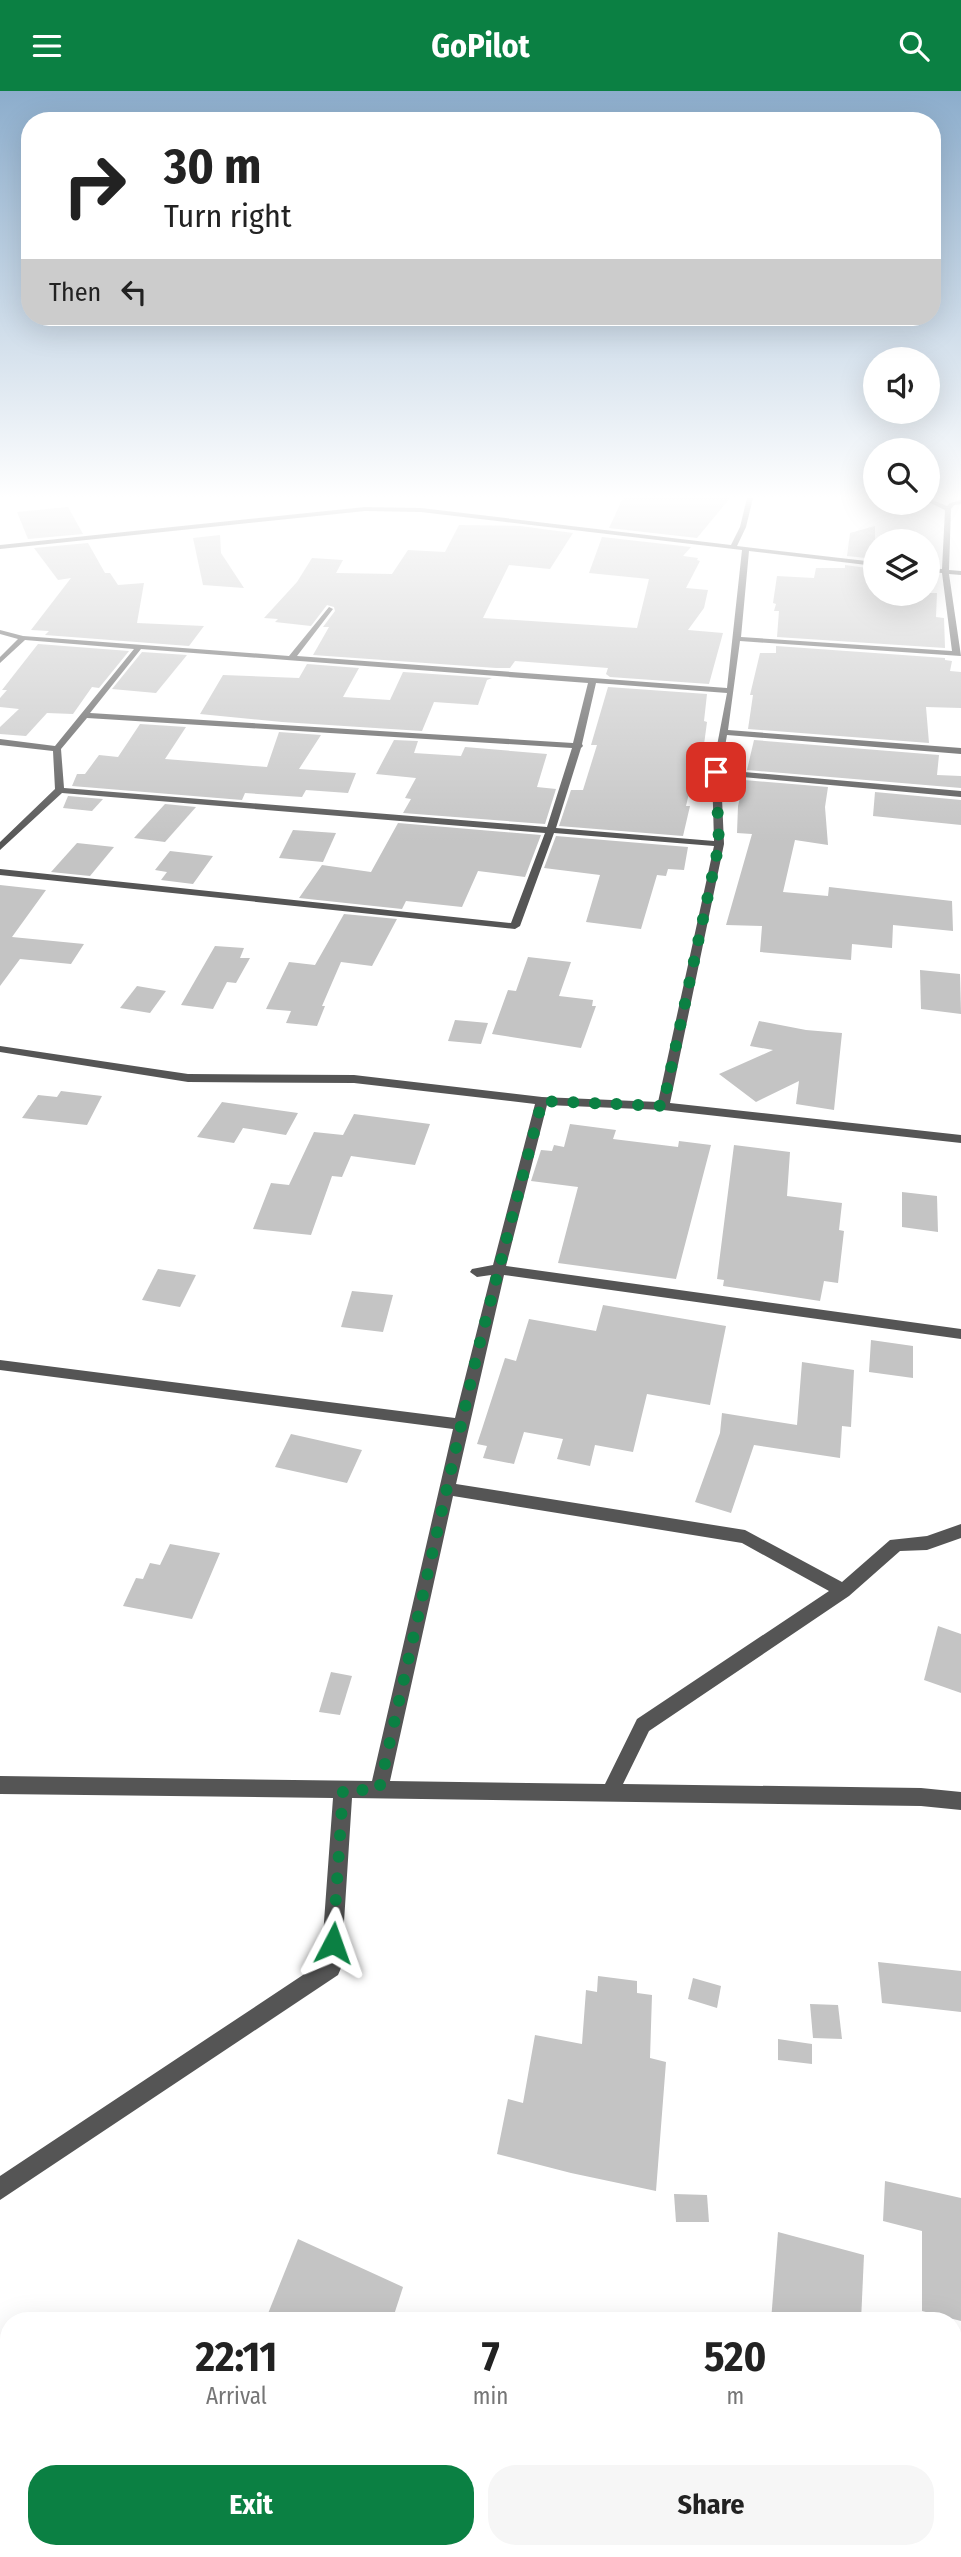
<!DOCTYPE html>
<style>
:root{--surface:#fff;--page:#f6f6f6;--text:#222;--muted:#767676;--accent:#0b8043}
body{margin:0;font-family:"Fira Sans Condensed",sans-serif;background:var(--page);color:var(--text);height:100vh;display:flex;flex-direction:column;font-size:26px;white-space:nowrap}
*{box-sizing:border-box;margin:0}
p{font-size:23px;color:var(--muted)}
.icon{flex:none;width:38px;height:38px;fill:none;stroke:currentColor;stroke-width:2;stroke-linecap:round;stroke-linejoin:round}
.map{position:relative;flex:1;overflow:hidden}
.sheet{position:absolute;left:0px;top:2221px;width:962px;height:247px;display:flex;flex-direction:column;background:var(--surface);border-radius:28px 28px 0 0;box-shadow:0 7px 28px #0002}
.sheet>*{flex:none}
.banner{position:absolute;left:21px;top:21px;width:920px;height:214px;border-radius:28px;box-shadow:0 7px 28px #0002;background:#fff;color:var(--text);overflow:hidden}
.controls{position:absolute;left:863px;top:256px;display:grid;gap:14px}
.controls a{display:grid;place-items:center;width:77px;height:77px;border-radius:50%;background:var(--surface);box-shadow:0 7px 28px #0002;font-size:35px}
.pin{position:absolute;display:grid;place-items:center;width:60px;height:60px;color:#fff;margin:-30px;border-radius:14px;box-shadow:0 4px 10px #0006}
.me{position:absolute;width:77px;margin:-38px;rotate:4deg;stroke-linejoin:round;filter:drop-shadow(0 0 5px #0008)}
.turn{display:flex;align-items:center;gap:24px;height:147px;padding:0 28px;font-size:32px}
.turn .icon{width:91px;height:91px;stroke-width:2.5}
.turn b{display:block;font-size:49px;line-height:60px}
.then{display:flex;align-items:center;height:66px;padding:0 28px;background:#0003;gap:14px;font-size:26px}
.eta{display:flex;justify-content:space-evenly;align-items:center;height:119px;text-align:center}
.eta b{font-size:42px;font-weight:700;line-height:49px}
.primary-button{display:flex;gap:14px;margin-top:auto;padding:14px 28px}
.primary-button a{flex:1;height:80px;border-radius:28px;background:var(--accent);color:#fff;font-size:28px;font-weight:700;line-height:80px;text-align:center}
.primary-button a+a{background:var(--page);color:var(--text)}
header{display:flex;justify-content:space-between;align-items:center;height:91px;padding:0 28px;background:var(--accent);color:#fff;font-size:32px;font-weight:700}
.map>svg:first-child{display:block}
.building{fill:#c4c4c4}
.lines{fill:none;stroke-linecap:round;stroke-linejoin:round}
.minor{fill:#555;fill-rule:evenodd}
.route{stroke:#0b8043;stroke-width:12;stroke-dasharray:0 21.6}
</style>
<header><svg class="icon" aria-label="menu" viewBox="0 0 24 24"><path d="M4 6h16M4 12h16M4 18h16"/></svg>GoPilot<svg class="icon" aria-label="search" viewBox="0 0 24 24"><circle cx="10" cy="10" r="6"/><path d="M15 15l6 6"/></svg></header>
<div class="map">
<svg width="961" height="2466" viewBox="0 0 961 2466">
<rect width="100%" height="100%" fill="#fff"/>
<g class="building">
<path d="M623,407H730L697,447L609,437Z"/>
<path d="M68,416L83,443L28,448L17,421Z"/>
<path d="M459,434L520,435L573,442L550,478L509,474L483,527L637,537L649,488L589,482L602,446L691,456L683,465L698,467L697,469L700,470L686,497L708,499L704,517L688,539L723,542L709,593L610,586L606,583L608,577L515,570L510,577H496L313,564L329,536H323L335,520L334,516L327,514L311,535L275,531L278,528L264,527L297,491L312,467L343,469L336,482L392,483L408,459L445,461Z"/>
<path d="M875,435V468L847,465L850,442Z"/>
<path d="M220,444L221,462L244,497L203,494L193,447Z"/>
<path d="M88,452L105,482H110L118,494L144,492L137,532L204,535L189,555L45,544L49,540L31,539L71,487L58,489L34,457Z"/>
<path d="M845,474L875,478V502H937L936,526L944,527L945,557L777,546L779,520H774L776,513L773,512L777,485L814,487L816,477H845Z"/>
<path d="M38,553L129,560L99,597L92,596L73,623L47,622L26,645L0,643V636L19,618L0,616V607L7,599H2Z"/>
<path d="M776,555L945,567V569L952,570L950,580L961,581V617L926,616L929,652L748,638L753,604H750L760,562H776Z"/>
<path d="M142,561L187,564L156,602L112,598Z"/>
<path d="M307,573L359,577L343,606L390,609L403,581L492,587L487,589L478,614L434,611L422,640L282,631L200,623L223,584L299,587Z"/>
<path d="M608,596L707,603L704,630L707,631L703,661L699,660L686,715H690L683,745L559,735L571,699H583L597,654H591Z"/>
<path d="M140,633L186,636L165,668L267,676L279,641L321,644L299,678L356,682L348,702L306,699L302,706L245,702L242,709L72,695L77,683H85L99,664L118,666Z"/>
<path d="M394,649L418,650L414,662L461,665L465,656L547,663L537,696L556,698L545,733L403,722L411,708L405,707L416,687L376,683Z"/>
<path d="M754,649L939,664L937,684L961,685V697L747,679Z"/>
<path d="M744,689L828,696L825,716L828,754L795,749L783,801L828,805L829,796L952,810L953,840L893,834L892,857L852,853L851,869L760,861L762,835L726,834L752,743L737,742L738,715Z"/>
<path d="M875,701L961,709V734L873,725Z"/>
<path d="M68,705L103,708L92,720L63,717Z"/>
<path d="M165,713L196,716L165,751L134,747Z"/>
<path d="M398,732L541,744L525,786L478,780L462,816L406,810L402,818L299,807L322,774L371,781Z"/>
<path d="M293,739L336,742L323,771L279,767Z"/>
<path d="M556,745L688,756L684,779L668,778L666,785L657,784L641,838L586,831L600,784L544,777Z"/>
<path d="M77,752L114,756L90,785L51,781Z"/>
<path d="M170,760L213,765L193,793L161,789L167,781L155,779Z"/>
<path d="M0,794L46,799L12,846L84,853L71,873L20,868L0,895Z"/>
<path d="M344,823L397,828L372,875L341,871L322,915H325L317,935L286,932L291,920L266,918L289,871L315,874Z"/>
<path d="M215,855L244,857L240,867H250L236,892L227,891L213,918L181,914Z"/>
<path d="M528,866L571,871L559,905L593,909L592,915H596L581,957L492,943L508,899L516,900Z"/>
<path d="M920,879L960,883L961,923L921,918Z"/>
<path d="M137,895L166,900L150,922L120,917Z"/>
<path d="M455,929L488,932L481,953L448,950Z"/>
<path d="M759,930L806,939L842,942L834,1019L796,1013L799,990L756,1011L719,983L773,959L750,955Z"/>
<path d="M61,1000L102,1005L87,1034L22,1027L38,1004L57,1006Z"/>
<path d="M222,1011L298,1022L286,1044L243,1037L234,1052L197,1046Z"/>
<path d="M354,1023L430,1033L415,1074L351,1065L342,1086L332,1085L311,1144L253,1138L271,1092L289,1094L314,1041L343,1044Z"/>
<path d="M570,1033L616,1039L613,1048L678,1056L679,1050L711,1054L676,1188L558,1172L578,1096L531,1090L541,1059L552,1060L554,1054L564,1056Z"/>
<path d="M734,1054L790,1061L787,1105L842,1112L839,1139L844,1140L838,1192L824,1190L820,1210L723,1195L724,1189L717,1188Z"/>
<path d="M902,1101L937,1105L938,1141L902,1136Z"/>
<path d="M158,1178L196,1184L180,1216L142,1209Z"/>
<path d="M352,1200L393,1204L383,1241L341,1236Z"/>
<path d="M603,1214L726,1235L710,1314L647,1303L633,1361L595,1354L590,1375L557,1368L563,1348L524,1341L514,1373L483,1367L487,1355L477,1353L482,1338L505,1267L516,1270L529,1228L596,1240Z"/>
<path d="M871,1249L913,1255V1287L869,1281Z"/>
<path d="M802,1271L854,1279L851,1336L842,1335L840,1367L754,1354L731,1422L695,1411L720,1342L722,1322L797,1334Z"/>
<path d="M291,1343L362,1359L347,1392L275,1376Z"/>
<path d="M170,1453L220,1462L192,1528L123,1515L136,1487L143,1488L150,1472L160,1474Z"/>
<path d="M938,1535L961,1543V1602L924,1589Z"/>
<path d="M331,1581L352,1585L340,1624L319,1621Z"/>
<path d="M878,1871L961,1880V1921L882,1912Z"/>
<path d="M598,1885L637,1890V1902L652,1904L650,1967L666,1971L656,2100L571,2082L497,2063L508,2008L523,2012L535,1944L582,1953L586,1899L597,1901Z"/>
<path d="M693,1887L721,1895L717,1917L688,1908Z"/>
<path d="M810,1913L838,1914L842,1948L813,1947Z"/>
<path d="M778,1948L812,1953V1973L778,1969Z"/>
<path d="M885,2090L961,2107V2230L922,2220V2140L883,2130Z"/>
<path d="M674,2103L707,2104L709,2131H676Z"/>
<path d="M778,2141L864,2164L861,2230H771Z"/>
<path d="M298,2148L403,2196L392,2230H265Z"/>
</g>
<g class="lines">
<path class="minor" d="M747,407H753L746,436L737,455L875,471V475L749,460L741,546L952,560L942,482L928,481V477L942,478L945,419L928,411V407L947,415L950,412L961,409V413L954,414L951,418L949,479L961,480V484L949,483L961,565L740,550L728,639L961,657V663L727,644L721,679L961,700V706L721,684L724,753L670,1012L961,1044V1052L663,1019L547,1014L506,1175L961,1238V1248L504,1184L456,1393L745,1439L842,1491L890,1449L927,1445L961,1433V1447L927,1459L900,1460L849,1505L649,1640L623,1693L921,1697L961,1701V1719L921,1715L352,1707L341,1877L338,1884L0,2109V2085L321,1872L333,1707L0,1703V1685L372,1690L453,1338L0,1279V1269L455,1327L491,1184L477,1186L470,1181L472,1178L493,1174L535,1013L354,992L188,991L0,961V955L188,983L354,984L542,1006L658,1011L714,755L554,742L520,835L515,838L0,784V778L511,832L545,742L62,702L0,759V751L55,698L53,660L0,654V648L55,655L134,558L25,549L0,572V566L18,548L0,543V539L23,545L289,565L329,516L333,518L297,565L727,597L742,459L421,421L365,420L0,458V454L365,416L421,417L731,454L740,436ZM141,558L588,592L573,652L90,622ZM596,592L727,602L712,681L714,750L556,737L581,657L583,655L582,653ZM87,627L572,657L547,736L64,697L61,658ZM453,1405L742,1452L829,1500L637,1628L605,1693L390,1690Z"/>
</g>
<linearGradient id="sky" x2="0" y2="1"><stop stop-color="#8cadcc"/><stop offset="0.54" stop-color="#fff"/><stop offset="1" stop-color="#fff" stop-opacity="0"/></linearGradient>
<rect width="961" height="752" fill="url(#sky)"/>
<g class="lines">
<path class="route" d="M333,1852L343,1699H379L478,1259L542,1010L663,1015L719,753L716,681"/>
</g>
</svg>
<div class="controls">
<a><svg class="icon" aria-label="sound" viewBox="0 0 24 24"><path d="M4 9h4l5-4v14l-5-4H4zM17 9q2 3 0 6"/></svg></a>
<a><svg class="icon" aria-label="search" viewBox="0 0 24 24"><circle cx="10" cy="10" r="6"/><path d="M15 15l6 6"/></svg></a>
<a><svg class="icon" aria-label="layers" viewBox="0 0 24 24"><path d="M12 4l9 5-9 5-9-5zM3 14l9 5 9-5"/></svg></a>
</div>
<div class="pin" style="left:716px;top:681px;background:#d93025"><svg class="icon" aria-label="arrive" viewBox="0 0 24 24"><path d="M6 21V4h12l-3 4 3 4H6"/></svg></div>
<svg class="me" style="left:333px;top:1852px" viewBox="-20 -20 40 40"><path d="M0-17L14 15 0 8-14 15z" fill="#0b8043" stroke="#fff" stroke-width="4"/></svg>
<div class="banner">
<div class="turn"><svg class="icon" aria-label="right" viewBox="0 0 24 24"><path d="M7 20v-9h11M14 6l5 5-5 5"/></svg><div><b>30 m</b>Turn right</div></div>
<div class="then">Then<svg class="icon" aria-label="left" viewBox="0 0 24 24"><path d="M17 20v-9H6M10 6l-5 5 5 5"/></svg></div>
</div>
<section class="sheet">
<div class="eta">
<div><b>22:11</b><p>Arrival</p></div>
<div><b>7</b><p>min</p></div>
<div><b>520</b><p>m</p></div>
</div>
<div class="primary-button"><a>Exit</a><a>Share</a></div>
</section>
</div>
